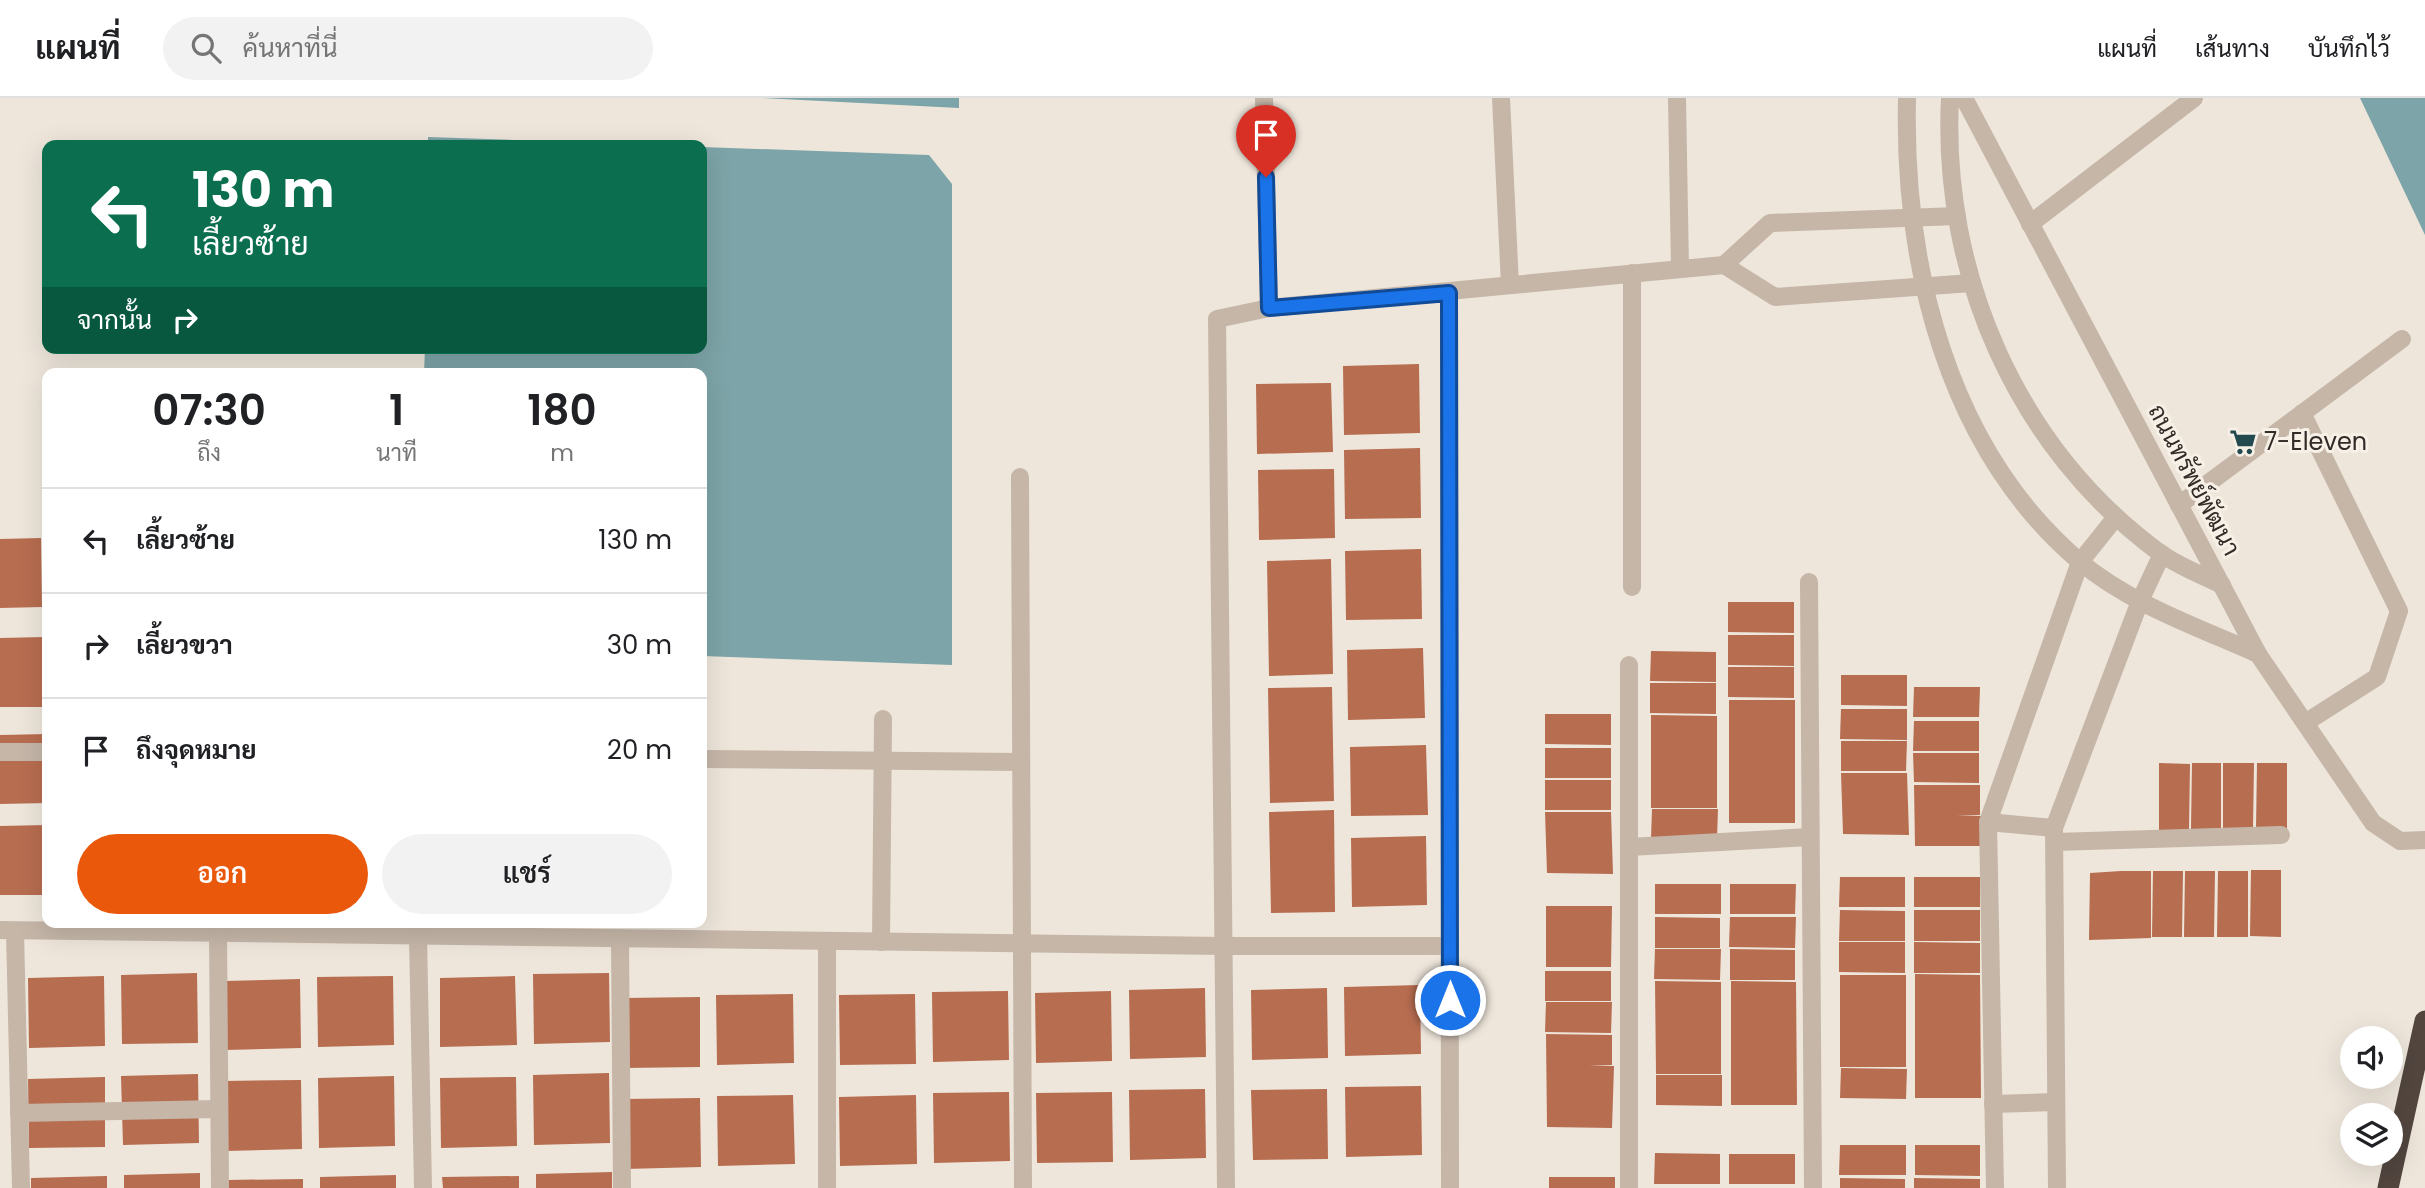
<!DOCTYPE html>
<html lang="th">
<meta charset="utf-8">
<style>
:root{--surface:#fff;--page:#f2f2f2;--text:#202124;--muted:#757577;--line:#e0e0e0;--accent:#ea580c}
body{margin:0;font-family:Poppins,Sarabun,sans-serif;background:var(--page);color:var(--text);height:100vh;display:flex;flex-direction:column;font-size:26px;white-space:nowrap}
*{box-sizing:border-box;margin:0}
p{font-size:23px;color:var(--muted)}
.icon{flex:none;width:38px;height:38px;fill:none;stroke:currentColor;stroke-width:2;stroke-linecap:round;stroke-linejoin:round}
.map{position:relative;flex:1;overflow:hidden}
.sheet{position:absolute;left:42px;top:270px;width:665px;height:560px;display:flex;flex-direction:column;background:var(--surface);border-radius:14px;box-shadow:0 7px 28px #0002}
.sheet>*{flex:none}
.top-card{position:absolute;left:42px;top:42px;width:665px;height:214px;border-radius:14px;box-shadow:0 7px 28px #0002;background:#0b6e4f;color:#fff;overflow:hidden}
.fabs{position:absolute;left:2340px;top:928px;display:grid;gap:14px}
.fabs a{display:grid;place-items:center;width:63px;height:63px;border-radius:50%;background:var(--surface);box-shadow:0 7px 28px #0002;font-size:35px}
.pin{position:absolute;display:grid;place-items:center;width:60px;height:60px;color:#fff;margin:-72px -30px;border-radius:50% 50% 50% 0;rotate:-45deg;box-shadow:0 0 7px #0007}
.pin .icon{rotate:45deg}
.me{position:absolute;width:77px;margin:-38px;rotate:0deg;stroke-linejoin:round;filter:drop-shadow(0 0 5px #0008)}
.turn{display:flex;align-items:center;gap:24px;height:147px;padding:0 35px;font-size:32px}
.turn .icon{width:91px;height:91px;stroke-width:2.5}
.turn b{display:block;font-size:49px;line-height:60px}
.then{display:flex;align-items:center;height:66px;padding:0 35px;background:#0003;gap:14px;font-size:26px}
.eta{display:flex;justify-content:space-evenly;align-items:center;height:119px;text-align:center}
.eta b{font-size:42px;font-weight:600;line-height:49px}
.cta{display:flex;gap:14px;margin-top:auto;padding:14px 35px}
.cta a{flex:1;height:80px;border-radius:42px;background:var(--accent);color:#fff;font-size:28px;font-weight:600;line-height:80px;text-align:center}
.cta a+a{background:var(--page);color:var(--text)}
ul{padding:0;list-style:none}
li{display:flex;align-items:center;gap:21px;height:105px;padding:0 35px;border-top:2px solid var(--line)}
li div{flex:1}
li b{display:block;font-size:26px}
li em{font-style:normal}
header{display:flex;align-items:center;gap:42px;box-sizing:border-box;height:98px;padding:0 35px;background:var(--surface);border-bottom:2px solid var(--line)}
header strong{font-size:33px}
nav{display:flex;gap:38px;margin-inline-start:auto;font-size:24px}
.search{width:490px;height:63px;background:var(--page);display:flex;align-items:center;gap:18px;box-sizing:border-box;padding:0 24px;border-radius:38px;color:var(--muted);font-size:26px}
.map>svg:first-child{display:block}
.water{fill:#7da4a8}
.building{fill:#b76d50}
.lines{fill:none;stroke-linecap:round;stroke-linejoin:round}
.service{stroke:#c5b6a8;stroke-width:18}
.minor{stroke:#c5b6a8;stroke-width:18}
.tertiary{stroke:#c5b6a8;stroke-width:18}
.motorway{stroke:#52463f;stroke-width:21}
.route-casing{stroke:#114b97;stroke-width:18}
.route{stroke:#1a73e8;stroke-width:12}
.labels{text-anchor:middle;stroke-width:6;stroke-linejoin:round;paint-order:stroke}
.poi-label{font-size:24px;fill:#322b27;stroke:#f6f0e6;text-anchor:start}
.street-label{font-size:24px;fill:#322b27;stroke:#f6f0e6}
</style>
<header>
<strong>แผนที่</strong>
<div class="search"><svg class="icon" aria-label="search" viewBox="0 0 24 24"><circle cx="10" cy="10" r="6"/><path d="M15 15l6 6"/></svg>ค้นหาที่นี่</div>
<nav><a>แผนที่</a><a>เส้นทาง</a><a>บันทึกไว้</a></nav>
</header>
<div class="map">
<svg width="2425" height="1090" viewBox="0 0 2425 1090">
<rect width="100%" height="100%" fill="#eee6db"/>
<g class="water">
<path d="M761,0H959V10Z"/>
<path d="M2360,0H2425V137Z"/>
<path d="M428,39L659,47H428Z"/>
<path d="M702,49L929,57L952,86V567L702,558V275H424L425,250H702Z"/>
</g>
<g class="building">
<path d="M1419,266L1420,335L1344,337L1343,268Z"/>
<path d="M1331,285L1333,354L1257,356L1256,286Z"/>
<path d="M1420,350L1421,420L1345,421L1344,352Z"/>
<path d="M1334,371L1335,440L1259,442L1258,372Z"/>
<path d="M41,440L42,509L0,510V441Z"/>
<path d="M1421,451L1422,521L1346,522L1345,453Z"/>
<path d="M1331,461L1333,576L1269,578L1267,463Z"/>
<path d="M1728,504H1794V535L1728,534Z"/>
<path d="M1728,537H1794V568L1728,567Z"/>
<path d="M44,539L45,609H0V540Z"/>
<path d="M1423,550L1425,620L1348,622L1347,552Z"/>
<path d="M1651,553L1716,554V584L1650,583Z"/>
<path d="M1728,569H1794V600L1728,599Z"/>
<path d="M1841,577H1907V608L1841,607Z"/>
<path d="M1650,585H1716V616L1650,615Z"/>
<path d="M1332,589L1334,703L1270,705L1268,590Z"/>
<path d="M1914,589H1980L1979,619H1913Z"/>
<rect x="1729" y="602" width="66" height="123"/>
<path d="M1841,611H1907V642L1840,641Z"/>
<path d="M1545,616H1611V647L1545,646Z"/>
<path d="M1651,617L1717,618V710H1651Z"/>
<path d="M1914,623H1979V653H1913Z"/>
<path d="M47,636V705L0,706V637Z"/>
<path d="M1841,643H1907L1906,673H1841Z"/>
<path d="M1426,647L1428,717L1351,718L1350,649Z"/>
<rect x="1545" y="650" width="66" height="30"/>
<path d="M1913,655H1979V685L1914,684Z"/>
<path d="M2159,665L2190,666L2189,732H2159Z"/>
<path d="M2192,665H2221V731H2191Z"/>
<path d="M2223,665H2254L2253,731H2223Z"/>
<path d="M2257,665H2287V731H2256Z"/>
<path d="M1841,675H1907L1909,737L1843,736Z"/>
<rect x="1545" y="682" width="66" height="30"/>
<path d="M1914,687H1980V717L1957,718H1982L1981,748H1915Z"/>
<path d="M1652,711H1718L1717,741H1651Z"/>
<path d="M1334,712L1335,814L1271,815L1269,714Z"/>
<path d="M1545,714H1611L1613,776L1547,775Z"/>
<path d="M47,727V797H0V728Z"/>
<path d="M1426,738L1427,807L1352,809L1351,740Z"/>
<path d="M2251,772H2281V839L2250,838Z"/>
<path d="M2121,773H2151V840L2089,842L2090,775Z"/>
<path d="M2153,773H2183L2182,839H2152Z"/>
<path d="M2185,773H2215L2214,839H2184Z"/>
<path d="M2218,773H2248V839H2217Z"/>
<path d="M1840,779H1905V809H1839Z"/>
<rect x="1914" y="779" width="66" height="30"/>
<rect x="1655" y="786" width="66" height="30"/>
<path d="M1730,786H1796L1795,816H1730Z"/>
<path d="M1546,808H1612L1611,869H1546Z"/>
<path d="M1840,812L1905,813V843H1839Z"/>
<rect x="1914" y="812" width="66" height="31"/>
<path d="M1655,819L1720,820V850H1655Z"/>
<path d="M1730,819H1796L1795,850L1729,849Z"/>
<path d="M1839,844H1905V875L1839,874Z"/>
<path d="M1914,844L1980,845V875H1914Z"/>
<path d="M1655,851H1721L1720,882L1654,881Z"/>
<path d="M1730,851L1795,852V882H1730Z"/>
<rect x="1545" y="873" width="66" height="30"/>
<path d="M197,875L198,945L122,946L121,877Z"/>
<path d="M609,875L610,944L534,946L533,876Z"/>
<path d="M1915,876L1980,877L1981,1000H1915Z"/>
<rect x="1840" y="877" width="66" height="92"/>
<path d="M104,878L105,948L29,950L28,880Z"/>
<path d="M393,878L394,947L318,949L317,879Z"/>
<path d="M515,878L517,947L440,949V880Z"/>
<path d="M300,881L301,950L225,952L224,883Z"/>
<path d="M1655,883L1721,884V976H1656Z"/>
<path d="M1731,883L1796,884L1797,1007H1731Z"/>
<path d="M1420,887L1421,956L1345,958L1344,889Z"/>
<path d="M1205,890L1206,959L1130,961L1129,892Z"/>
<path d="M1327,890L1328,960L1252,962L1251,892Z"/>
<path d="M1008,893L1009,962L933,964L932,894Z"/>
<path d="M1111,893L1112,963L1036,965L1035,895Z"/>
<path d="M793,896L794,965L717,967L716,897Z"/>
<path d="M915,896L916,966L840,967L839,897Z"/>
<path d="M700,899V969L625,970L623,900Z"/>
<path d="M1546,904H1612L1611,935L1545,934Z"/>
<path d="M1546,936L1612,937V967L1589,968H1614L1612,1030L1547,1029Z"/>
<path d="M1841,970L1907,971L1906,1001L1840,1000Z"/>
<path d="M609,975L610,1045L534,1047L533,977Z"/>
<path d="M198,976L199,1045L123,1047L121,978Z"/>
<path d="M1656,977H1722V1008L1656,1007Z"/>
<path d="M394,978L395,1048L319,1050L318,980Z"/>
<path d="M105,979V1049L29,1050L28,981Z"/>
<path d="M516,979L517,1048L441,1050L440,980Z"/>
<path d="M301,982L302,1051L225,1053L224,983Z"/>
<path d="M1421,988L1422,1057L1346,1059L1345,989Z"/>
<path d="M1205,991L1206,1060L1130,1062L1129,992Z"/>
<path d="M1327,991L1328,1061L1253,1062L1251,992Z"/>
<path d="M1009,994L1010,1063L934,1065L933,995Z"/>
<path d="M1112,994L1113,1064L1037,1065L1036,995Z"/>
<path d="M793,997L795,1066L718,1068L717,998Z"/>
<path d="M916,997L917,1066L840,1068L839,999Z"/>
<path d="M700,1000L701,1069L625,1071L624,1001Z"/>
<path d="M1840,1047H1906V1077H1839Z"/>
<path d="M1915,1047H1980V1078L1915,1077Z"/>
<path d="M1655,1055L1720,1056V1086H1654Z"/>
<rect x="1729" y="1056" width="66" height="30"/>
<path d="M612,1074V1090H536V1076Z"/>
<path d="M200,1075V1090H124V1077Z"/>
<path d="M396,1077V1090H320V1079Z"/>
<path d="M107,1078V1090H31V1080Z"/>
<path d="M519,1078V1090H443L442,1079Z"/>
<rect x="1549" y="1079" width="66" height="11"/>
<path d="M1840,1080L1905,1081V1090H1840Z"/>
<path d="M1914,1080L1980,1081V1090H1914Z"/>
<path d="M303,1081V1090H227V1082Z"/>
</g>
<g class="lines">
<g class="service">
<path d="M2030,126L2194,0"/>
<path d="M2302,315L2399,513L2377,579L2305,625"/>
<path d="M2179,407L2402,241"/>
<path d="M1629,749L1810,739"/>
</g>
<g class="minor">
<path d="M1264,0L1269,210"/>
<path d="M1501,0L1510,187"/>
<path d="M1677,0L1680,171"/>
<path d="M1907,0C1903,167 1947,350 2079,463C2130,506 2198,529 2258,556"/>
<path d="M1950,0C1941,176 2017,350 2160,455C2178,468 2202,477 2222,487"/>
<path d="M1957,118L1770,125L1724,167L1775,199L1972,185"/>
<path d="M1632,175V489"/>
<path d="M1449,195L1450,1090"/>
<path d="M1020,379L1023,1090"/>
<path d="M1809,484L1813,1090"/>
<path d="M1629,567V1090"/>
<path d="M0,654H47"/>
<path d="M702,661L1020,664"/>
<path d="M1988,724L2054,730"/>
<path d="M2055,744L2281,737"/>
<path d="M0,832L1224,848H1449"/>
<path d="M15,833L21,1090"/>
<path d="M218,835L220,1090"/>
<path d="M418,838L423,1090"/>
<path d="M620,841L622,1090"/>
<path d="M881,844L883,621"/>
<path d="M1993,1006L2056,1004"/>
<path d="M19,1015L219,1011"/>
<path d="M827,1090V843"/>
<path d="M1226,1090L1217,221L1269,210L1724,167"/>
<path d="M1995,1090L1988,724L2080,464L2116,419"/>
<path d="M2057,1090L2054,730L2140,503L2162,456"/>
</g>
<path class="tertiary" d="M1964,0L2258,556L2373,725L2400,743L2425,742"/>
<path class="motorway" d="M2388,1090L2425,923"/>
</g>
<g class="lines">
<g class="route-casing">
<path id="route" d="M1266,79L1269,210L1449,195L1450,902"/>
</g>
<use href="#route" class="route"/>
</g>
<defs>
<g id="supermarket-bare" transform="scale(2.1)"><path d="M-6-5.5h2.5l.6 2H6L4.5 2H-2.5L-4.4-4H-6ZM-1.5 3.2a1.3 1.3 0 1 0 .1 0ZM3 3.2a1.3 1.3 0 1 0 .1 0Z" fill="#224a4f" stroke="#f6f0e6" stroke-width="2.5" paint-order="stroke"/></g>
</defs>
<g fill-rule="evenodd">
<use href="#supermarket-bare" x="2243" y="344"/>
</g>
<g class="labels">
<g class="poi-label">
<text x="2264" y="352">7-Eleven</text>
</g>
<g class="street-label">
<text transform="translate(2194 382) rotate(62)" y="8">ถนนทรัพย์พัฒนา</text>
</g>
</g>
</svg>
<div class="fabs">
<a><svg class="icon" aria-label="sound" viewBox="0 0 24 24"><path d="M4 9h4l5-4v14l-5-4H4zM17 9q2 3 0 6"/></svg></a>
<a><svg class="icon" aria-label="layers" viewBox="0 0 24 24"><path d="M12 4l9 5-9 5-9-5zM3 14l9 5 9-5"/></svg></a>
</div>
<div class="pin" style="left:1266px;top:79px;background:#d93025"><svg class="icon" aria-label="arrive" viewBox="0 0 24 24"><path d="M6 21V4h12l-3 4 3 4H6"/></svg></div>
<svg class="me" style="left:1450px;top:902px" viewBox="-20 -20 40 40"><circle r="17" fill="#1a73e8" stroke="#fff" stroke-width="3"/><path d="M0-11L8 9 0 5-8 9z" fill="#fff"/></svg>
<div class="top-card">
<div class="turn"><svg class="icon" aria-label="left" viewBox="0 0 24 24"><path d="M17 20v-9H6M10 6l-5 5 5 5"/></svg><div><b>130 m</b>เลี้ยวซ้าย</div></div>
<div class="then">จากนั้น<svg class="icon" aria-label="right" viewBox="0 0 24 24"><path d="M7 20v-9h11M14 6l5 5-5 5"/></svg></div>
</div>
<section class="sheet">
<div class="eta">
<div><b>07:30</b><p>ถึง</p></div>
<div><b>1</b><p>นาที</p></div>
<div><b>180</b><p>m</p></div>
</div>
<ul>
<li><svg class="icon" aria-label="left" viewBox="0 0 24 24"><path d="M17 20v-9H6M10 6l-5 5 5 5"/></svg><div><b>เลี้ยวซ้าย</b></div><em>130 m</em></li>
<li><svg class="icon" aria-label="right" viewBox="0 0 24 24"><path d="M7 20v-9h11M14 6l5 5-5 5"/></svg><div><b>เลี้ยวขวา</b></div><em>30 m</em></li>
<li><svg class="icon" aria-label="arrive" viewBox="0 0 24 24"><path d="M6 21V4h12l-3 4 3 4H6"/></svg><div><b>ถึงจุดหมาย</b></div><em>20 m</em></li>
</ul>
<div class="cta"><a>ออก</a><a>แชร์</a></div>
</section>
</div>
